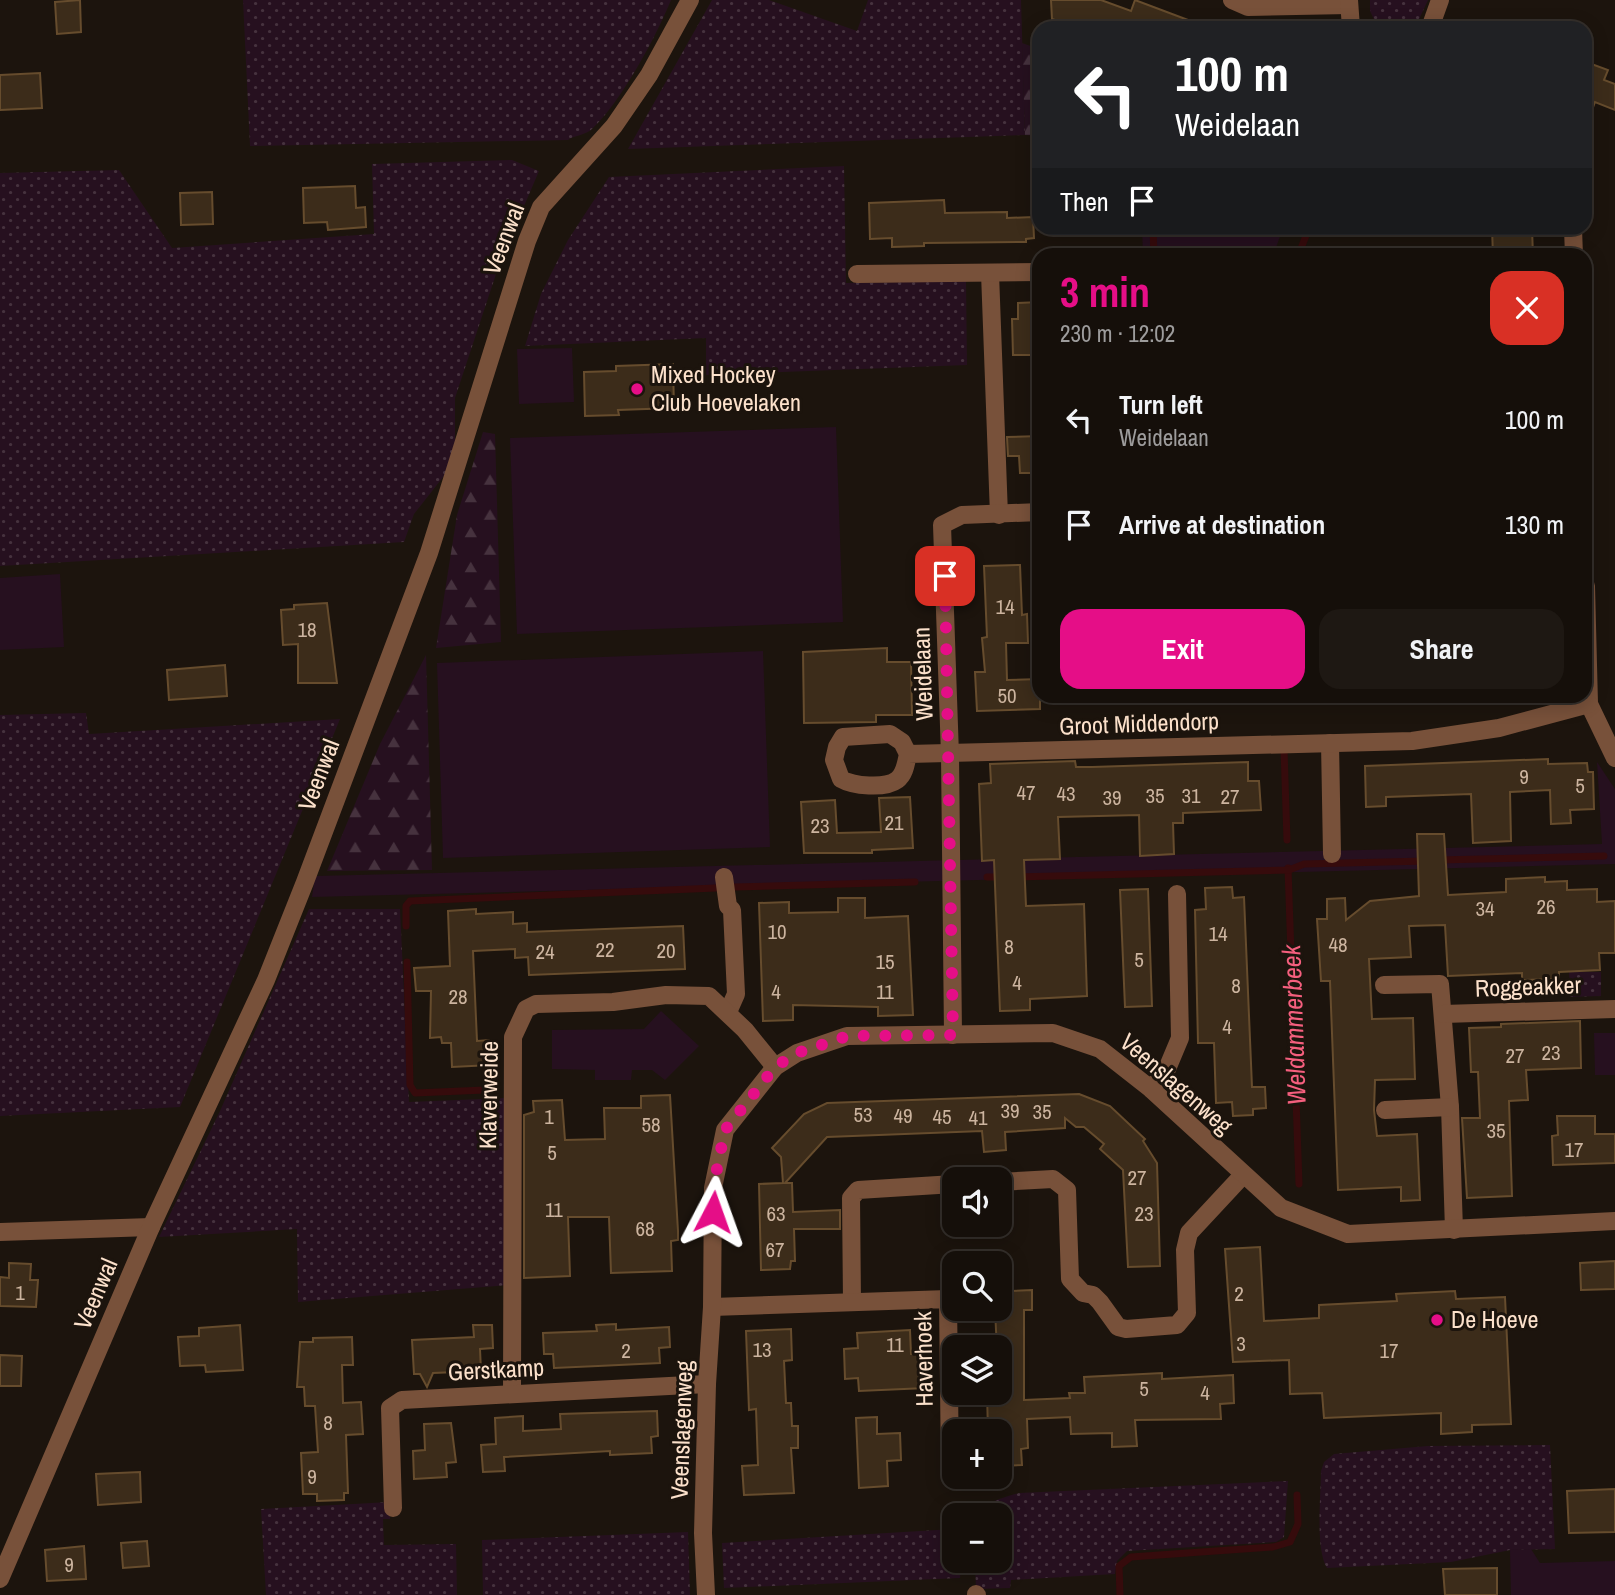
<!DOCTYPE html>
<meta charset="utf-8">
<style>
:root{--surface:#150f0a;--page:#1e1813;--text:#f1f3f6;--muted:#9d9c9c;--line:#342f2b;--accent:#e50e87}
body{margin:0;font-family:"Archivo Narrow",sans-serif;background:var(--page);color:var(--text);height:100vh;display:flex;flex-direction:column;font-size:26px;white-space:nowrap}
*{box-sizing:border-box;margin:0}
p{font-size:23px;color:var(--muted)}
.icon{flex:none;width:38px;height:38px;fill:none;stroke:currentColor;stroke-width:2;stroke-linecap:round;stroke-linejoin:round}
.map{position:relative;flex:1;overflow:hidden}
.details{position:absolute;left:1032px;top:248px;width:560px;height:455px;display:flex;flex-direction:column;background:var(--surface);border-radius:21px;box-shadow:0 4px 18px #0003,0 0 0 2px var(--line)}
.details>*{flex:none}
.hud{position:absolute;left:1032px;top:21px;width:560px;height:214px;border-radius:21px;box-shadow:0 4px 18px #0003,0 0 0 2px var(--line);background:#202124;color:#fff;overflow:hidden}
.fabs{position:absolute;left:942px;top:1167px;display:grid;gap:14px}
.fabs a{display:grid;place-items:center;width:70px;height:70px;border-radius:14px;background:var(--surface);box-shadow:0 4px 18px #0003,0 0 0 2px var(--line);font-size:35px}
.pin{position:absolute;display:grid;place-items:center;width:60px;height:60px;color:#fff;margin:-30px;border-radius:14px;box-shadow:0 4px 10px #0006}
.me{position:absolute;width:77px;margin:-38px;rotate:4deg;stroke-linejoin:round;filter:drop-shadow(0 0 5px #0008)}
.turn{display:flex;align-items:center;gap:24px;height:147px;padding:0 28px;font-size:32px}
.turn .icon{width:91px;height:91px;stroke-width:2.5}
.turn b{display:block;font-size:49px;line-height:60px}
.then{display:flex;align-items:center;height:66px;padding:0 28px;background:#0003;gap:14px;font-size:26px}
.round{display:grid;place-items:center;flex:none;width:74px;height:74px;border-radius:21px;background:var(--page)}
.headline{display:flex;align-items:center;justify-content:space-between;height:119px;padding:0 28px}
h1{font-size:42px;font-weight:700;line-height:52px;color:var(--accent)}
.action{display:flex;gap:14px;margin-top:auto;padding:14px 28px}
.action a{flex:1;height:80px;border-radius:21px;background:var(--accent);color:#fff;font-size:28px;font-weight:700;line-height:80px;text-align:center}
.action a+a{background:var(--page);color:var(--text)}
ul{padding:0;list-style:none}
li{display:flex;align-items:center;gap:21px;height:105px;padding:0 28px}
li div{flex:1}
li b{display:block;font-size:26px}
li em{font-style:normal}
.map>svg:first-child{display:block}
.grass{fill:url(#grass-dots)}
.forest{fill:url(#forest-firs)}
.park{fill:#26101f}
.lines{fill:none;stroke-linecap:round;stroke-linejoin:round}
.stream{stroke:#360b0c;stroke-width:7}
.building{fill:#3c2c1a;stroke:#664c2d;stroke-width:2}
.minor{stroke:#78513a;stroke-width:18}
.route{stroke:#e50e87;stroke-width:12;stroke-dasharray:0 21.6}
.poi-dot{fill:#e50e87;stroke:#1c140d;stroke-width:2.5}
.labels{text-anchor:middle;stroke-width:6;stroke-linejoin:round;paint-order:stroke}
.number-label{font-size:21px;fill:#ccb49f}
.street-label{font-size:24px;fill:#fce1cb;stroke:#1c140d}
.poi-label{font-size:24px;fill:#fce1cb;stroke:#1c140d;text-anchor:start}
.water-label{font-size:26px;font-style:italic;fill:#f55f7e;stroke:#1c140d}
</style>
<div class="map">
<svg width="1615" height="1595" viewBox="0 0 1615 1595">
<defs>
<pattern id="grass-dots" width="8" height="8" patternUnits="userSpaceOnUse" patternTransform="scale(1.75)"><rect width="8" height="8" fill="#26101f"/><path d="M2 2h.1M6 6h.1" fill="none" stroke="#46323e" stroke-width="1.8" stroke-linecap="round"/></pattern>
<pattern id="forest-firs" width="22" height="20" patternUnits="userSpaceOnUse" patternTransform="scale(1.75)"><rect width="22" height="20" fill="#26101f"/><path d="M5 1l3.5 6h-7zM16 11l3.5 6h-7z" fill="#46323e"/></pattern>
</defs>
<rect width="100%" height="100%" fill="#1c140d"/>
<g class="grass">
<path d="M243,0H671C656,37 621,102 592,129C586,135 575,135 568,140L250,146Z"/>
<path d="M712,0H769L857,31L868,0H1021L1025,135L628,149Z"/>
<path d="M1370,0H1428L1415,28H1378L1370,11Z"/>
<path d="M512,160L539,171L499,265L455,398V462L414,514L404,542L0,566V173L119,170L172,248L374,234L372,164Z"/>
<path d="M844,166L846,283L966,281L967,365L706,375V338L525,346L541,294L568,240L609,177Z"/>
<path d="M86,713L89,734L340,719L180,1107L0,1116V715Z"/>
<path d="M309,909H400L409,1102L506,1098L509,1285L298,1302L297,1229L159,1237L220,1111Z"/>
<path d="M1569,972H1601V996L1570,997Z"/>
<path d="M1550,1445L1555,1549L1510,1550L1451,1562L1327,1568C1315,1549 1321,1495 1321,1471L1324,1462L1334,1454L1428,1446Z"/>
<path d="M1288,1481L1284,1537L1276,1542L1127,1551L1117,1561L1115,1574L1011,1580L1010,1588L976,1589L975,1561H999V1516H973C986,1502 1001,1498 1019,1493Z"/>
<path d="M390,1502V1519H383L384,1545L456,1544L457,1595H266L261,1509Z"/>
<path d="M954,1529V1561H961L960,1578L724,1588L722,1543Z"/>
<path d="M688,1532L690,1595H483L482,1540Z"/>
</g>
<g class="forest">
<path d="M1022,43L1039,49V136L1025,135Z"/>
<path d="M483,432L495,434L501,642L436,648L457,515Z"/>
<path d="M426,655L432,870L327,871L380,744Z"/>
</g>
<g class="park">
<path d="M1142,228H1283L1273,256L1143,255Z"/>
<path d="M572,348L574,402L519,404L517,349Z"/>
<path d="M836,427L843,622L517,634L510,438Z"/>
<path d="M60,574L64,647L0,650V578Z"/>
<path d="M763,651L770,847L443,858L437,663Z"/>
<path d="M1597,762L1615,789V864L312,897L315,876L1602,844Z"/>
<path d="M661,1011L699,1046L665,1080L652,1070H632L631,1080H595V1070L552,1069V1030L644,1029Z"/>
<path d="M1594,1033H1615V1075H1595Z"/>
<path d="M1531,1549L1540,1563L1615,1561V1595H1511L1510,1550Z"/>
</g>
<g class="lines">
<g class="stream">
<path d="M1153,228L1154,256"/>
<path d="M1298,256L1309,228"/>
<path d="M1284,749L1287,840"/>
<path d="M1438,860L1604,856"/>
<path d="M1288,868L1299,1184"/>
<path d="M987,877H1004"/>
<path d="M1016,877L1289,870L1304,864L1426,861"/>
<path d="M735,887L915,882"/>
<path d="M406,926V906L410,901L716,888"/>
<path d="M407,962L410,1085L415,1093L485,1090"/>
<path d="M1120,1595L1119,1566L1131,1557L1273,1547L1290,1542L1298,1524L1297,1495"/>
</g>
</g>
<g class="building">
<path d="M80,0L81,32L57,34L55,2Z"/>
<path d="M1051,0H1101L1131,11L1135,0L1204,26L1077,28L1052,19Z"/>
<path d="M1586,62L1608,70L1604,80L1615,84V110L1595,102L1587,124Z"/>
<path d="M40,73L42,108L0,110V75Z"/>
<path d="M355,186L356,208L365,207L366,227L328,230L327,222L304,223L303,188Z"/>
<path d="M212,192L213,224L181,225L180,193Z"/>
<path d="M944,200L945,213L1007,212V218L1033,217L1034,238L1026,239V242L924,243V246L892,247V238L870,239L869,203Z"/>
<path d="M1492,228H1532L1533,256H1493Z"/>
<path d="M1040,302V355H1013L1012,319H1018V303Z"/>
<path d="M673,364L674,408L618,410L619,415L585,416L584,372L616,371V366Z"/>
<path d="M1040,436V473H1020L1019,456H1008L1007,437Z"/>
<path d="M1020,565L1022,615L1027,614L1028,643H1006L1007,680L1040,679V709L977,711L975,672H985L982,638L987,637L984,566Z"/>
<path d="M327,603L337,683H298V644L283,645L281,610L294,609V605Z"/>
<path d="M887,648V662H911L912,715H876V722L804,723L803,652Z"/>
<path d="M225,665L227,696L169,700L167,670Z"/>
<path d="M1548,759V764L1587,763L1588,772H1593L1594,809L1570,810L1571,823L1551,824L1550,790L1510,792L1511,841L1473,843L1471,794L1386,797V806L1366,807L1365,766Z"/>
<path d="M1075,761L1076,767H1092L1248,762V781H1259L1261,810L1183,813V823H1173L1174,854L1140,856L1139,815L1058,817L1060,859L1024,860L1026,906L1084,904L1087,996L1030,999V1010L1000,1011L994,860L982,861L979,784L991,783L990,764Z"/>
<path d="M910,797L913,848L872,850V853H804L801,802L835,800L837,833L881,832L879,798Z"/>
<path d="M1417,834H1444L1448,895L1506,892V879L1545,877V882L1567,881V890L1597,889V902L1615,901V953H1599L1600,970L1559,972V979L1522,980V973L1448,976L1445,925L1409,926L1411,957L1369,959L1372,1019L1413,1018L1415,1079L1375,1080L1374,1110L1377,1136L1417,1134L1420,1200L1401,1201V1187L1338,1190L1330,981H1321L1317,919H1327V899L1345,898L1346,920L1370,901L1419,896Z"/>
<path d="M1232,887L1233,898L1244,897L1252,1087H1265L1266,1108L1253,1109V1115L1233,1116L1232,1102L1216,1103L1214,1043H1198L1195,910L1206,909L1205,888Z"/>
<path d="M1148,889L1152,1006L1125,1007L1120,890Z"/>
<path d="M838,898H865V918L908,916L913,1015L878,1016V1007L793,1005V1020L763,1021L759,903L789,902V913L838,912Z"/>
<path d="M476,909V914L513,912V924L527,923V932L683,926L685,969L529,975L528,957L515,958V949L473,951L477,1041L489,1040L491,1065L452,1067L451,1043H442L441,1037L430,1038L431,991H416L414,968L450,966L448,911Z"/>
<path d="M1580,1021L1581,1068L1526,1070L1528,1100L1509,1101L1512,1196L1467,1198L1462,1118H1480L1478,1072H1471L1469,1028L1501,1027V1024Z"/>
<path d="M1079,1094L1110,1106L1145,1139L1143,1141L1157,1163L1160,1266L1128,1267L1123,1170L1100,1149L1104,1144L1084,1127H1076L1065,1118V1128L1005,1132L1006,1150L984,1152L982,1131L827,1137L785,1183H792L793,1212L840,1210V1229H794L795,1261H791L790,1269L761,1270L759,1184L783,1183L781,1157L772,1148L804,1114L827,1103Z"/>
<path d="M670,1095L678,1231V1240L671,1241L672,1271L611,1273L609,1217H568L570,1276L524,1278V1115L534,1112L533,1101L562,1100L565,1140L605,1139L604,1108H641V1096Z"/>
<path d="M1557,1116H1595V1134H1615V1163L1553,1165L1552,1136L1558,1135Z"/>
<path d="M1260,1247L1264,1321L1319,1318V1305L1397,1301L1396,1294L1455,1291L1456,1299L1505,1297L1511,1424L1472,1425V1432L1441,1434V1413L1324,1418L1322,1393L1290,1394L1289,1360L1233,1362L1225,1249Z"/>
<path d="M1615,1261V1289L1581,1290L1580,1263Z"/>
<path d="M9,1263L31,1264L30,1280H38L36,1307L0,1306V1277L9,1278Z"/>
<path d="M1032,1290V1310H1024V1400L1070,1398L1069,1393H1085L1084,1377L1162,1373V1379L1233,1375L1234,1403L1220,1404L1221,1419L1135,1420L1137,1446L1112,1447V1433L1071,1434L1070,1417L1027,1419L1028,1448L1021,1449L1022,1465L999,1466V1432H988L987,1393H999L995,1309H999V1302H1011L1010,1291Z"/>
<path d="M616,1324V1330L669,1327L670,1347L659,1348L660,1363L598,1366L554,1368L553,1354H544L543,1333L597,1331L596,1325Z"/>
<path d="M240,1325L243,1370L206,1372L205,1365L180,1366L178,1337L199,1336V1328Z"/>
<path d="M473,1325H492L493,1348L480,1349L481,1371L433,1373L427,1387L420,1374H414L412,1340L474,1337Z"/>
<path d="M791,1329L792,1360L784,1361L786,1403H791L792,1426H798V1448H791L794,1493L744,1495L742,1466L758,1465L756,1409L749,1410L746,1331Z"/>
<path d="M910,1330L911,1354L924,1353L926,1388L859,1391L858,1378L845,1379L844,1349L858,1348L857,1333Z"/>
<path d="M352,1337L353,1365H342L343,1403L361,1402L363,1434L346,1435L348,1493H344V1500L317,1501V1494H303L301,1453L318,1452L315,1406H305L304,1387H297L300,1342H313V1338Z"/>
<path d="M0,1355L22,1356L21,1386H0Z"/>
<path d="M657,1411L658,1436L651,1437L652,1453L610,1455V1451L504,1457L505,1471L483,1472L481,1445L496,1444L495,1418L523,1416V1431L561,1429L560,1414Z"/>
<path d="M877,1417V1434L900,1433L901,1460L887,1461L888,1486L859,1488L856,1418Z"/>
<path d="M451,1423L456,1462L446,1463L447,1477L414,1479L413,1451L425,1450L424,1424Z"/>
<path d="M140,1472L141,1502L98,1505L96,1474Z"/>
<path d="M1615,1489V1532L1569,1533L1567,1491Z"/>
<path d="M147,1541L149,1566L123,1568L121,1543Z"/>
<path d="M84,1546L86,1579L47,1581L45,1550Z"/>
<path d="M1497,1568V1595H1445L1443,1569Z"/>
</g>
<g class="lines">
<g class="minor">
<path d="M1232,0L1248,7L1349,5"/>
<path d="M1349,0L1351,28"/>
<path d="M1430,28L1440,0"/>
<path d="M1573,228L1574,256"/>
<path d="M990,273L999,515"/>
<path d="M857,274L1040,272"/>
<path d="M1586,586L1589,704L1615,758"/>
<path d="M1330,743L1332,854"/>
<path d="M908,754L902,742L890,734L843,737L837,747L834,760L841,779C853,786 885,789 897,780C905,774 906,763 908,754L1412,741L1499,728L1589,704"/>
<path d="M724,877L728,906L732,910L736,994L728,1012"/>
<path d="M1384,985L1440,984L1450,1107L1454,1230"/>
<path d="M1443,1014L1615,1009"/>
<path d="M953,1035L950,755L942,525L962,515L1040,512"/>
<path d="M1151,1089L1167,1069L1180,1038L1177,894"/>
<path d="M1385,1110L1450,1107"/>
<path d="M999,1182L1053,1179L1067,1190L1070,1279L1083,1293L1093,1295L1100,1302L1118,1327L1126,1329L1177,1325L1187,1313L1185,1250L1189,1233L1243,1175"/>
<path d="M0,1232L151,1227"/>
<path d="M852,1302L851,1198L858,1190L954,1184"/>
<path d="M712,1307L948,1299L950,1472"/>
<path d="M512,1394L513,1037L526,1009L536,1004L613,1002L666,995L709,996L745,1030L775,1067"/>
<path d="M393,1508L390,1408L402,1400L707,1384"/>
<path d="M0,1579L151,1227L266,980L305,882L429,553L527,241L541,207L614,126L649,75L690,0"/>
<path d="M976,1594L977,1595"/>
<path d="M706,1595L703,1533L707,1384L712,1307L713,1188L725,1130L775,1067L797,1053L847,1036L1053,1033L1100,1049L1151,1089L1281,1208L1348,1234L1615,1221"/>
</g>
</g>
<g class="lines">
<path class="route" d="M713,1212V1188L725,1130L775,1067L797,1053L848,1036L953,1035L945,576"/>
</g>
<g class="poi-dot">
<circle cx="637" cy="389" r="7"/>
<circle cx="1437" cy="1320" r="7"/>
</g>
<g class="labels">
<g class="number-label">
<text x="1005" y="614">14</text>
<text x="307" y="637">18</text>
<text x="1007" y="703">50</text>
<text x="1524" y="784">9</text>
<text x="1580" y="793">5</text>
<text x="1026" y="800">47</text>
<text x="1066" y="801">43</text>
<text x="1155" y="803">35</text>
<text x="1191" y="803">31</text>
<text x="1230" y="804">27</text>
<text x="1112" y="805">39</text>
<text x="894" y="830">21</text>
<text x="820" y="833">23</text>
<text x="1546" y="914">26</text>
<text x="1485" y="916">34</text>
<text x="777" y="939">10</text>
<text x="1218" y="941">14</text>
<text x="1338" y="952">48</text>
<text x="1009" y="954">8</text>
<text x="605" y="957">22</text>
<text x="666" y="958">20</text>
<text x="545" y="959">24</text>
<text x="1139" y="967">5</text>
<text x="885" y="969">15</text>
<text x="1017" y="990">4</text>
<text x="1236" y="993">8</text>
<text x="776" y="999">4</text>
<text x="885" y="999">11</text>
<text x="458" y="1004">28</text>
<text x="1227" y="1034">4</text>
<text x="1551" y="1060">23</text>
<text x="1515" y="1063">27</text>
<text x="1010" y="1118">39</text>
<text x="1042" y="1119">35</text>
<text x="863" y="1122">53</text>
<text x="903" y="1123">49</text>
<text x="549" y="1124">1</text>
<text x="942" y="1124">45</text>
<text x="978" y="1125">41</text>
<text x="651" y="1132">58</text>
<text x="1496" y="1138">35</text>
<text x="1574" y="1157">17</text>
<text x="552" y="1160">5</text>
<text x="1137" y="1185">27</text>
<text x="554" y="1217">11</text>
<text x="776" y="1221">63</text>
<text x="1144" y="1221">23</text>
<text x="645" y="1236">68</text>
<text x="775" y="1257">67</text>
<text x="20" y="1300">1</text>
<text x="1239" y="1301">2</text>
<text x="1241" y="1351">3</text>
<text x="895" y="1352">11</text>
<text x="762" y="1357">13</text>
<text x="626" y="1358">2</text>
<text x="1389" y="1358">17</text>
<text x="1144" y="1396">5</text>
<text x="1205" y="1400">4</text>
<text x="328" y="1430">8</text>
<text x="312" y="1484">9</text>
<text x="69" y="1572">9</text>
</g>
<g class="street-label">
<text transform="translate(504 239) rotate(-69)" y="8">Veenwal</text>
<text transform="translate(923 674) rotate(-92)" y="8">Weidelaan</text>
<text transform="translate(1139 724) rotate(-2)" y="8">Groot Middendorp</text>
<text transform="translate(319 775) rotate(-69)" y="8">Veenwal</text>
<text transform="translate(1528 987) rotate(-2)" y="8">Roggeakker</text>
<text transform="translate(1176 1084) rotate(41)" y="8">Veenslagenweg</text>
<text transform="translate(489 1095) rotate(-89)" y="8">Klaverweide</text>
<text transform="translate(96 1294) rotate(-67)" y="8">Veenwal</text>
<text transform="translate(924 1359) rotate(-91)" y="8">Haverhoek</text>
<text transform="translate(496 1370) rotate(-3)" y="8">Gerstkamp</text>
<text transform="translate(682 1430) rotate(-88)" y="8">Veenslagenweg</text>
</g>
<g class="poi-label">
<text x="651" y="383">Mixed Hockey<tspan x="651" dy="28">Club Hoevelaken</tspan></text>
<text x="1451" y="1328">De Hoeve</text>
</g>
<g class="water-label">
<text transform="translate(1294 1025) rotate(-92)" y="9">Weldammerbeek</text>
</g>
</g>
</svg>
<div class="fabs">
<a><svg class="icon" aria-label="sound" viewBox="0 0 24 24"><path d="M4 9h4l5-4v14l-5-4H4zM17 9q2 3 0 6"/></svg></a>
<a><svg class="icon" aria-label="search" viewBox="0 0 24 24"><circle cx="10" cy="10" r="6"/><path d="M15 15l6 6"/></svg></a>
<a><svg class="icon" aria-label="layers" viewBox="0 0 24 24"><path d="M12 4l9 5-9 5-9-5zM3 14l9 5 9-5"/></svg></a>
<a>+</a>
<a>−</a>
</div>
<div class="pin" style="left:945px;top:576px;background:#d93025"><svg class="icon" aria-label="arrive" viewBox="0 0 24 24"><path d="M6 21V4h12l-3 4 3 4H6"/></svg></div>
<svg class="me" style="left:713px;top:1212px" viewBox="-20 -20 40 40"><path d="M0-17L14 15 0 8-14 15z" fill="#e50e87" stroke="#fff" stroke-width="4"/></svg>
<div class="hud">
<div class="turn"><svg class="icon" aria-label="left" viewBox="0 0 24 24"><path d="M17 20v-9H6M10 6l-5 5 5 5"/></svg><div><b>100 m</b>Weidelaan</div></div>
<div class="then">Then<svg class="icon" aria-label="arrive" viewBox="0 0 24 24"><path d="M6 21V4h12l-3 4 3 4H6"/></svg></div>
</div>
<section class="details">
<div class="headline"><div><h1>3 min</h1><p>230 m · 12:02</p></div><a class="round" style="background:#d93025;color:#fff"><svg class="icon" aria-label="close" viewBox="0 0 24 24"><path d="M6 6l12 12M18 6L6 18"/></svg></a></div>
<ul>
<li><svg class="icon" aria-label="left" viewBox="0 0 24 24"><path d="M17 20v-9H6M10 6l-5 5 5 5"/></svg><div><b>Turn left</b><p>Weidelaan</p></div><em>100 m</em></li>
<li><svg class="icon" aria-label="arrive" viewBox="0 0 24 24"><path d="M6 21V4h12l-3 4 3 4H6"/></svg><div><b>Arrive at destination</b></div><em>130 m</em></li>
</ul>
<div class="action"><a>Exit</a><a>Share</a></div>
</section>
</div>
